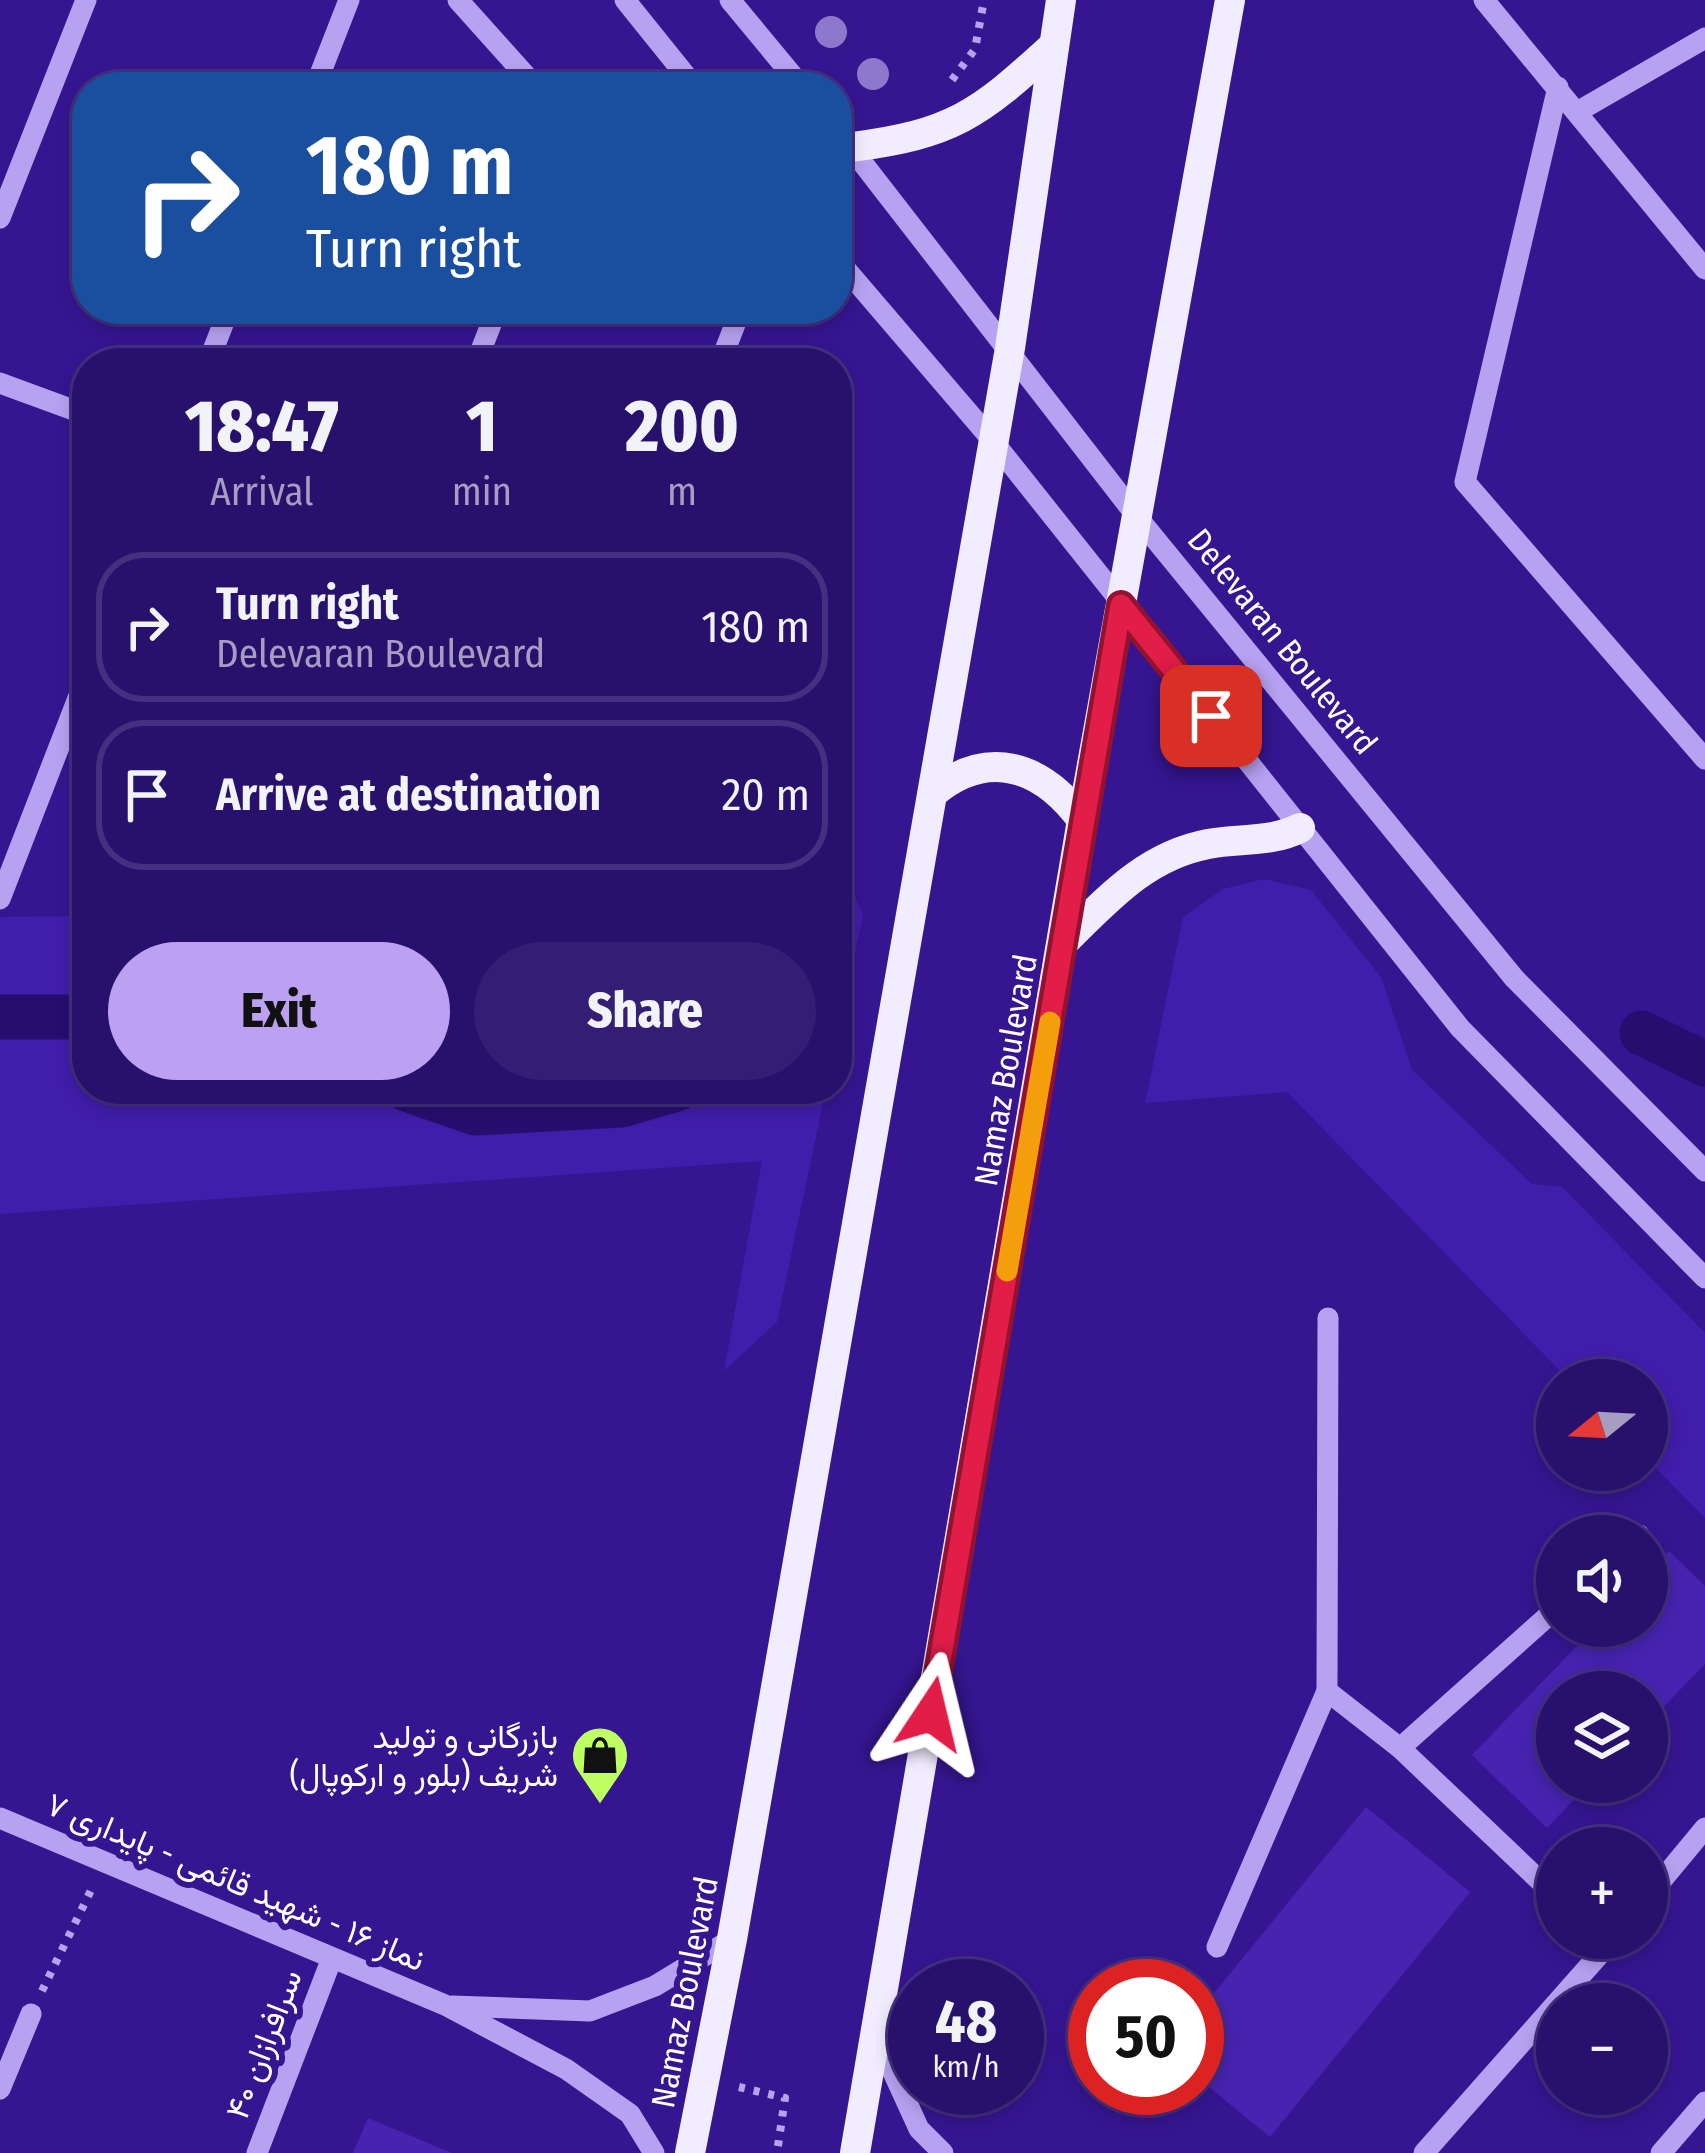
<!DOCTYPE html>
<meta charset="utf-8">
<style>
:root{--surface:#28106d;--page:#341e75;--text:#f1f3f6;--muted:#a59dc2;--line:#443080;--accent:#bca0f2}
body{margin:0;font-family:"Fira Sans Condensed",Vazirmatn,sans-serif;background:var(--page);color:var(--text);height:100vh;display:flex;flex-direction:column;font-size:45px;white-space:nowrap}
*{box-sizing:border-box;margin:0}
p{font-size:39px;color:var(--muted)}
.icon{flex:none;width:66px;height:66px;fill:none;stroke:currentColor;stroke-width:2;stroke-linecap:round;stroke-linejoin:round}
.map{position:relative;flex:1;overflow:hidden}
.sheet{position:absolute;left:72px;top:348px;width:780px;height:756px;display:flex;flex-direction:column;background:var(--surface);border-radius:48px;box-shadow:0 6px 18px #0003,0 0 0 3px var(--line)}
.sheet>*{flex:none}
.guide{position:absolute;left:72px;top:72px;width:780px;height:252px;border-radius:48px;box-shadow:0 6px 18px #0003,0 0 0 3px var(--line);background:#1a4fa0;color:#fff;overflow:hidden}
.needle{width:78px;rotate:252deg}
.fabs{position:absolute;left:1536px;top:1359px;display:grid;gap:24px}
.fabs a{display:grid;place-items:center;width:132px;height:132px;border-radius:50%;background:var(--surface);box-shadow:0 6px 18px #0003,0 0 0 3px var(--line);font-size:60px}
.speed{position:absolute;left:888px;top:1959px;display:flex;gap:24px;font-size:60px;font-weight:700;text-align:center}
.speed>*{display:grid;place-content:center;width:156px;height:156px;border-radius:50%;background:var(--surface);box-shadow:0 6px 18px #0003,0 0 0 3px var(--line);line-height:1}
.speed small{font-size:30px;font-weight:400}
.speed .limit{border:18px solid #d22;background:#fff;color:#111}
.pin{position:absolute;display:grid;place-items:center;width:102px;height:102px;color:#fff;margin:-51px;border-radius:24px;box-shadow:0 6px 18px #0006}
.me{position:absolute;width:132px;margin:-66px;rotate:10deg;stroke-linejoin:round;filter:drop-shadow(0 0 9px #0008)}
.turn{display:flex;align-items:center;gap:42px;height:252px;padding:0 36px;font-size:54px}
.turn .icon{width:156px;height:156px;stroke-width:2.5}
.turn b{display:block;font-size:84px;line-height:102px}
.eta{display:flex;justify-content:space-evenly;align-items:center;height:204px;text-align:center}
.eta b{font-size:72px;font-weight:800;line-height:84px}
.cta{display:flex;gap:24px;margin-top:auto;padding:24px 36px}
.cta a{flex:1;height:138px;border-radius:72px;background:var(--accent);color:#111;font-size:48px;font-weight:800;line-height:138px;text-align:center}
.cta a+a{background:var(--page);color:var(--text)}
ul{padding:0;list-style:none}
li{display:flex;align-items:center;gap:36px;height:150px;margin:0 24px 18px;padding:0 12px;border:6px solid var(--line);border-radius:48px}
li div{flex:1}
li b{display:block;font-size:45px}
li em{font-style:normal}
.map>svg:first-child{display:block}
.green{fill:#411dab}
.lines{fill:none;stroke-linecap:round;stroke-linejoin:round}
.canal{stroke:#280d6e;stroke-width:45}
.building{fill:#4723b0}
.path{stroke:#b6a2f1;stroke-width:8;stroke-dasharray:6 9;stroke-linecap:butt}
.minor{stroke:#b6a2f1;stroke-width:21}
.major{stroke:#f2ecff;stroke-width:30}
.tree{fill:#8e78cc}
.route-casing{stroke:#92132f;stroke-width:30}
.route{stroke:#e11d48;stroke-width:21}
.slow{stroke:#f59e0b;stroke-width:21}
.labels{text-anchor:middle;stroke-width:12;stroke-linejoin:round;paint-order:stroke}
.street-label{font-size:33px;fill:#fff;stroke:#361591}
.poi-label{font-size:33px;fill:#fff;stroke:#361591;text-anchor:end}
</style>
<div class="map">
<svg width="1705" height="2153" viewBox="0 0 1705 2153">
<rect width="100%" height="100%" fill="#361591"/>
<g class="green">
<path d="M837,856L863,915L837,1038Z"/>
<path d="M1264,879L1311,890L1381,977L1412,1070L1532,1184L1562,1187L1705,1333V1518L1647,1459V1380H1569L1287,1092L1145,1103L1183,917L1223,889Z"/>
<path d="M87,916V1089H826L777,1322L724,1371L762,1161L0,1214V917Z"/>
</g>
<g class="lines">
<g class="canal">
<path d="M0,1017H87"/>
<path d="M1642,1033L1705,1064"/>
<path d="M406,1089L475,1113L622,1105L677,1089"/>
</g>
</g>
<g class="building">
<path d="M1669,1551L1705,1586V1664L1647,1724V1692H1557V1782H1591L1547,1828L1472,1755L1596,1626H1647V1573Z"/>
<path d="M1366,1807L1470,1892L1270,2137L1197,2077V2014Z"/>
<path d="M368,2118L452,2153H353Z"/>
</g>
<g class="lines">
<g class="path">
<path d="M952,80L975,49L984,0"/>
<path d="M42,1991L93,1886"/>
<path d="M739,2087L785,2098L777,2153"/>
</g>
<g class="minor">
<path d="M458,0L536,87"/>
<path d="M625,0L695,87"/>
<path d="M730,0L802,87"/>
<path d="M1484,0L1705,269"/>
<path d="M315,87L349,0"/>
<path d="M1558,87L1465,482L1705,759"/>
<path d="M1577,112L1705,38"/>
<path d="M837,130L1138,518L1514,978L1705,1171"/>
<path d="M0,218L86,0"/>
<path d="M837,259L992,440L1460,1028L1705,1278"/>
<path d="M208,363L229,309"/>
<path d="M476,363L497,309"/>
<path d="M720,363L741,309"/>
<path d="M0,383L87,415"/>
<path d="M0,899L87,675"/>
<path d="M1638,1536L1639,1535"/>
<path d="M1327,1691L1400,1748L1557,1897"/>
<path d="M1400,1748L1557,1608"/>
<path d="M0,1818L445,2005L566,2069L630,2114L654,2153"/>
<path d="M1647,1898L1705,1828"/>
<path d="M1217,1947L1327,1691L1328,1318"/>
<path d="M452,2006L590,2011L655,1986L732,1939"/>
<path d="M876,2035L919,2129L943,2153"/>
<path d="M0,2089L31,2014"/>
<path d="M257,2153L332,1958"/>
<path d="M1424,2153L1614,1938"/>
<path d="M1661,2153L1705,2102"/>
</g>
<g class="major">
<path d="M852,147C952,134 978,115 1051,48"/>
<path d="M933,793C988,747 1042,766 1082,820"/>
<path d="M1063,943C1107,900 1145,856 1208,844C1240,838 1270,843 1300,828"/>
<path d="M690,2153L732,1939L1010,348L1061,0"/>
<path d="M855,2153L1082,820L1230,0"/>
</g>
</g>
<g class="tree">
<circle cx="831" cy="32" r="16"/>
<circle cx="873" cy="74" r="16"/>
</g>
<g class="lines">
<g class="route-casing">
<path id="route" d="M931,1714L1121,605L1211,716"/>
</g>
<use href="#route" class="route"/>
<path class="slow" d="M1007,1271L1050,1022"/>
</g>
<defs>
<g id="shop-pin" transform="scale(3)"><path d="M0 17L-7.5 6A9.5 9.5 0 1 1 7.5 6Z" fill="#beff62" stroke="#361591"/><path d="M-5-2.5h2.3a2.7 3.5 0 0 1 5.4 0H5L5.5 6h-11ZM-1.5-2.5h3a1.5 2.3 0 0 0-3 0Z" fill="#111"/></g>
</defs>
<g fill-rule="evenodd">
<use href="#shop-pin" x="600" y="1755"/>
</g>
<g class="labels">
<g class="street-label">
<text transform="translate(1283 641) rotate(51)" y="12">Delevaran Boulevard</text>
<text transform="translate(1005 1070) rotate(-80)" y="12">Namaz Boulevard</text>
<text transform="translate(236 1881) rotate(23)" y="12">نماز ۱۶ - شهید قائمی - پایداری ۷</text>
<text transform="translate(684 1992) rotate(-79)" y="12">Namaz Boulevard</text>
<text transform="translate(263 2044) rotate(-69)" y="12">سرافرازان ۴۰</text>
</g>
<g class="poi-label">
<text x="558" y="1748">بازرگانی و تولید<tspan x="558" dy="38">شریف (بلور و ارکوپال)</tspan></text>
</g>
</g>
</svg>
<div class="fabs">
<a><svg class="needle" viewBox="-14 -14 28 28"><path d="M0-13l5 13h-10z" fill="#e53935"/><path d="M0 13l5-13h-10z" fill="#a59dc2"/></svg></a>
<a><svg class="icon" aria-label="sound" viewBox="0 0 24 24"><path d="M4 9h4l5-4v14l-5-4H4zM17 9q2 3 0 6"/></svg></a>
<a><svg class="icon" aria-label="layers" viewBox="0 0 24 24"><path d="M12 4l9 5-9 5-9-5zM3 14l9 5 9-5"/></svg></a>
<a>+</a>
<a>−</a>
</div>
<div class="speed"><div>48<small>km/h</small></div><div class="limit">50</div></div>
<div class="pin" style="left:1211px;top:716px;background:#d93025"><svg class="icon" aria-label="arrive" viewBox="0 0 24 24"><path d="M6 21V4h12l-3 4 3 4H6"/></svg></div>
<svg class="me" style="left:931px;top:1714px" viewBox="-20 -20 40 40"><path d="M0-17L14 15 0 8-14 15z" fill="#e11d48" stroke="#fff" stroke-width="4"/></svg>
<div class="guide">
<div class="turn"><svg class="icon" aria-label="right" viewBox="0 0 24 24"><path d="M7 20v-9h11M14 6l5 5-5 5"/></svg><div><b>180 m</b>Turn right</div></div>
</div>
<section class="sheet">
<div class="eta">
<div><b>18:47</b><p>Arrival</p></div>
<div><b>1</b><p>min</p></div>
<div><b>200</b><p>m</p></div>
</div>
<ul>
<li><svg class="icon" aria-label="right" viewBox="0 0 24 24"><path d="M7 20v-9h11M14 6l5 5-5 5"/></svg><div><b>Turn right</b><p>Delevaran Boulevard</p></div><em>180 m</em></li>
<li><svg class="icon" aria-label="arrive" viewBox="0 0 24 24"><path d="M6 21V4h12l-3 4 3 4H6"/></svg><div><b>Arrive at destination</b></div><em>20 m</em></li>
</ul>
<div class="cta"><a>Exit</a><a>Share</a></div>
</section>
</div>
